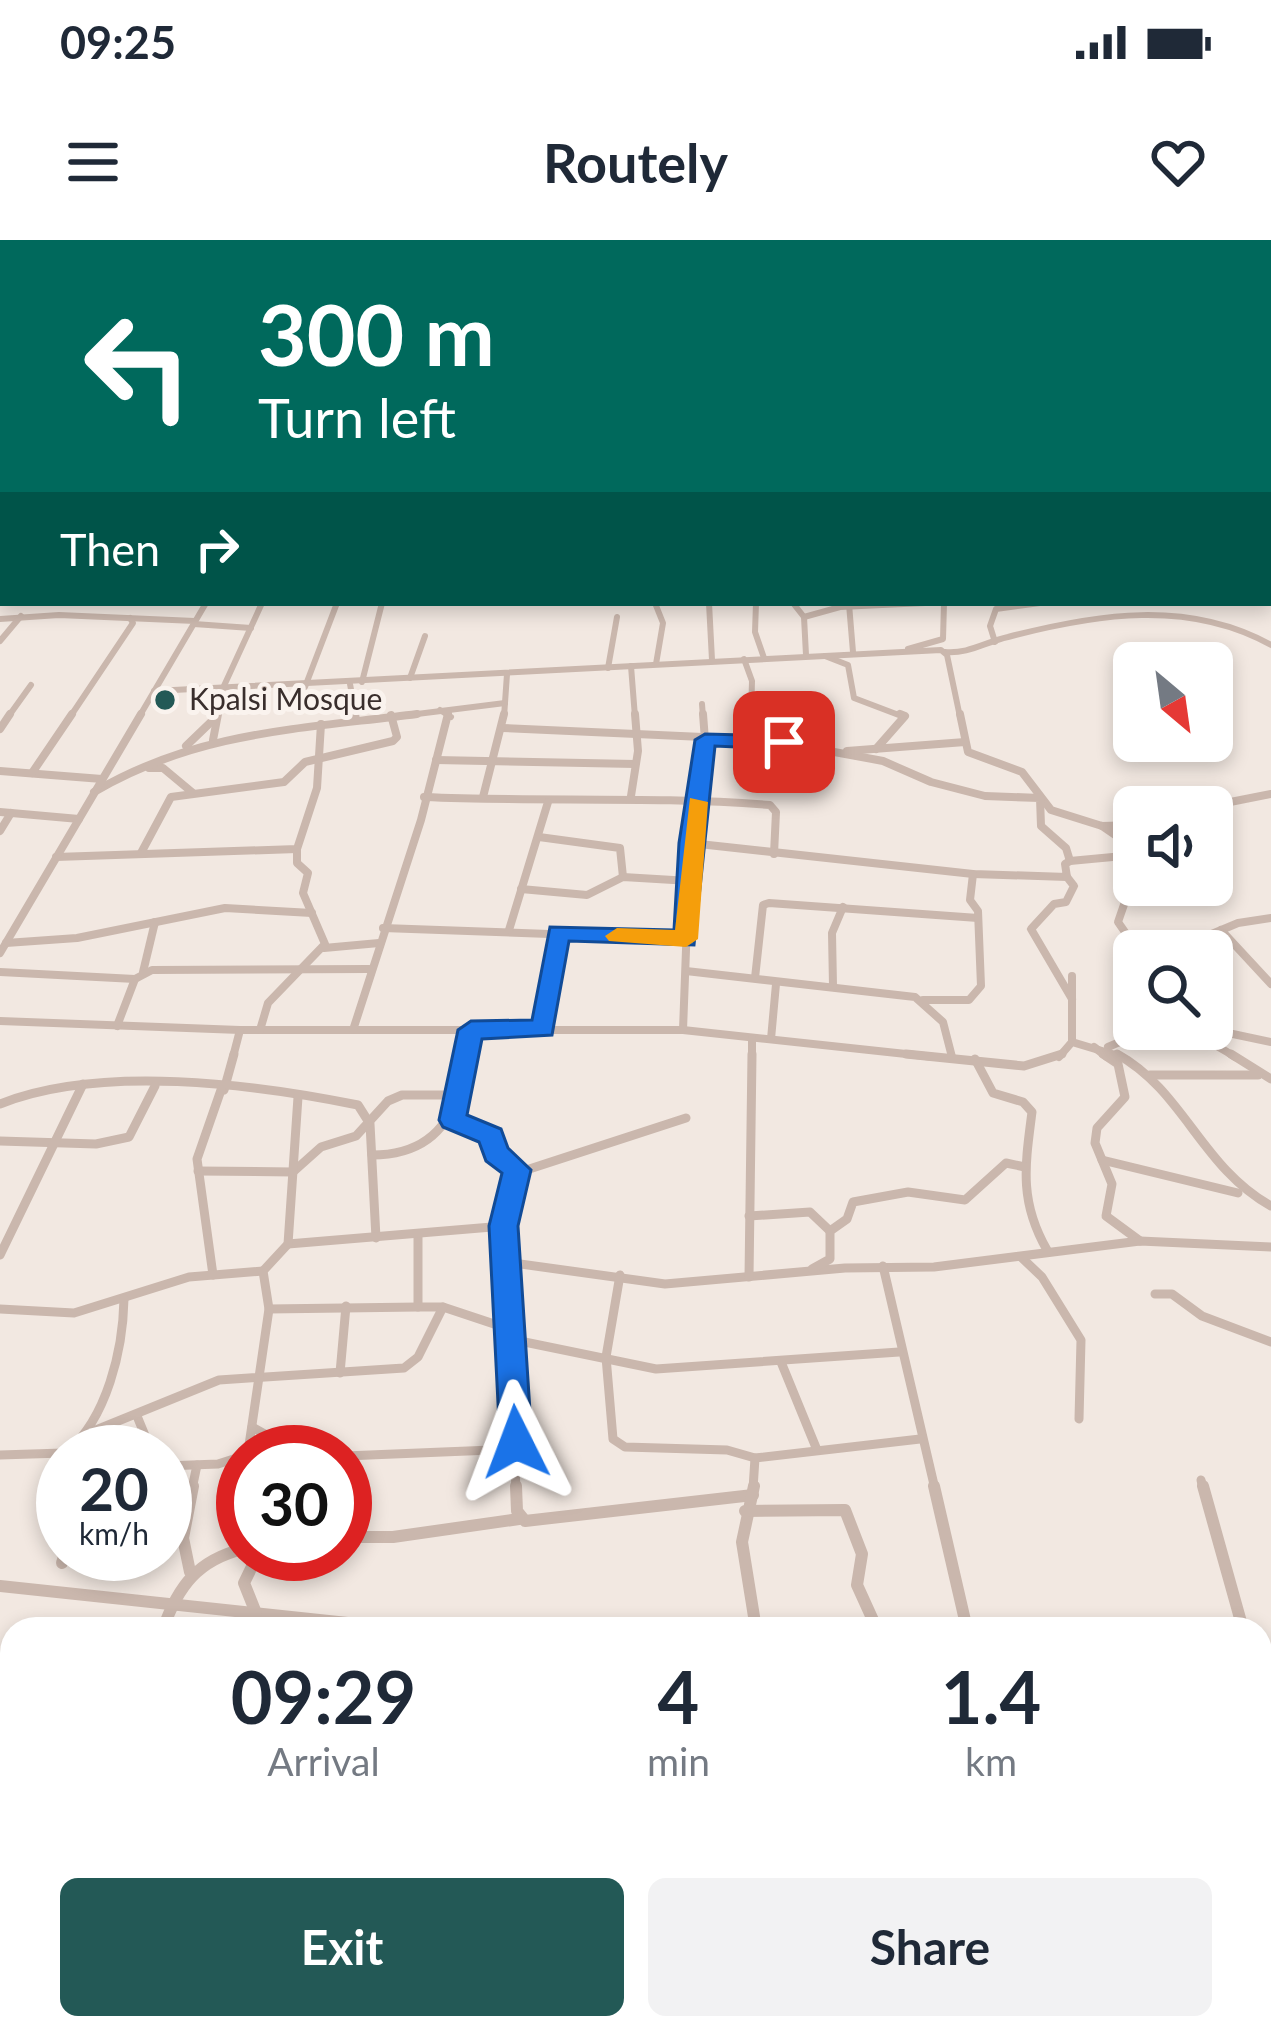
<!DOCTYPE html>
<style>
:root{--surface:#fff;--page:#f2f2f3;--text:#1f2937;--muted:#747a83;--accent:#235956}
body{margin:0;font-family:Lato,sans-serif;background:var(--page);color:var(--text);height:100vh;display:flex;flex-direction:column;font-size:45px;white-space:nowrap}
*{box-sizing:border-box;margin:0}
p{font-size:39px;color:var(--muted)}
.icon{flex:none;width:66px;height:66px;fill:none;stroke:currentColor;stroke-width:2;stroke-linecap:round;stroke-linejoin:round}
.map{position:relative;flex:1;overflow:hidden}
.side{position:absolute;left:0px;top:1377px;width:1272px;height:423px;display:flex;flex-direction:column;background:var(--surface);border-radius:36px 36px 0 0;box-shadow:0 6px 18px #0003}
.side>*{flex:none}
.top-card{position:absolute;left:0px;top:0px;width:1272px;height:366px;box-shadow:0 6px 18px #0003;background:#00695c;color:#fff;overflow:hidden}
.needle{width:78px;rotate:151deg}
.controls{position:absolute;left:1113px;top:402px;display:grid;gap:24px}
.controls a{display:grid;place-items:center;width:120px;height:120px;border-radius:18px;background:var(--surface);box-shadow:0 6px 18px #0003;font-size:60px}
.speed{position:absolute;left:36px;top:1185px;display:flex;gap:24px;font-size:60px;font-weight:700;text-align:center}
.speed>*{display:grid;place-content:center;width:156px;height:156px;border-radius:50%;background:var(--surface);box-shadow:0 6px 18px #0003;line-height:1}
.speed small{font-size:30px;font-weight:400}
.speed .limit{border:18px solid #d22;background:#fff;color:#111}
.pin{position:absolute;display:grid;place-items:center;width:102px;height:102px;color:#fff;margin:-51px;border-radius:24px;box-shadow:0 6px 18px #0006}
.me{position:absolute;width:132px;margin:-66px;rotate:357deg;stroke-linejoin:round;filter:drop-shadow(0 0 9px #0008)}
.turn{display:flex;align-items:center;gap:42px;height:252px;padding:0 60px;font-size:54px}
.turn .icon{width:156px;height:156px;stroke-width:2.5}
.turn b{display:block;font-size:84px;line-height:102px}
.then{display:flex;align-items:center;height:114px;padding:0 60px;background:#0003;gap:24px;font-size:45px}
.eta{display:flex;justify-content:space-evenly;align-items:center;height:204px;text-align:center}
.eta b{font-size:72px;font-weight:700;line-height:84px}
.button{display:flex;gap:24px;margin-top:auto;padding:24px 60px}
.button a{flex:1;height:138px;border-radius:18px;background:var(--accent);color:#fff;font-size:48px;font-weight:700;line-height:138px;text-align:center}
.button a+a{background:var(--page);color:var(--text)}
.status{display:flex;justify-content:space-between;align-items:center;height:84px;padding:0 60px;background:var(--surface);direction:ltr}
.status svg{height:33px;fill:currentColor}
header{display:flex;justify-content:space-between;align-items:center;height:156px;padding:0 60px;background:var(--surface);font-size:54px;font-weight:700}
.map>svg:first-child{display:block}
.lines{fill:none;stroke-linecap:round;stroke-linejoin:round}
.river{stroke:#82aeab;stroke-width:6}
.minor-far4{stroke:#cab7ad;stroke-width:4.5}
.minor-far3{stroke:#cab7ad;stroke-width:6}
.minor-far2{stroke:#cab7ad;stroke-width:8}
.minor-far1{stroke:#cab7ad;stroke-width:9}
.minor{stroke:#cab7ad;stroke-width:12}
.route{fill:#1a73e8;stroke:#114b97;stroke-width:3}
.slow{fill:#f59e0b}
.poi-dot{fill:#235956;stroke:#faf3ee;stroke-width:4.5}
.labels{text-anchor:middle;stroke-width:10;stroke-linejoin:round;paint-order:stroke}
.far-poi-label{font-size:30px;fill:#392e2c;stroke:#faf3ee;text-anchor:start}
</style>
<div class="status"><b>09:25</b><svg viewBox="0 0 49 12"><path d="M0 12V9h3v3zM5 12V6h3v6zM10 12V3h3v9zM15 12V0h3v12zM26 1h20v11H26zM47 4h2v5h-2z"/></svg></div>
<header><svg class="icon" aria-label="menu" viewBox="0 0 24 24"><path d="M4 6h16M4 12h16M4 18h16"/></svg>Routely<svg class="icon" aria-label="heart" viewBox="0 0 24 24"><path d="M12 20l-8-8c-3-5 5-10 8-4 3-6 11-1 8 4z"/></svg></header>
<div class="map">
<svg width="1271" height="1798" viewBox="0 0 1271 1798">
<rect width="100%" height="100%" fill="#f2e8e1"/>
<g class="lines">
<path class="river" d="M1144,0L1149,3"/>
<g class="minor-far4">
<path d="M420,0L424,3"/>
<path d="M519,0L525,3"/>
<path d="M322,3L343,0"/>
<path d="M365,3L369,0"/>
<path d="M477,3L489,0"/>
<path d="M620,3L634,0"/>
<path d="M792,3L798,0"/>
<path d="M882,3L912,0"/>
<path d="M1269,179L1271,186"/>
</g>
<g class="minor-far3">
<path d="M655,363L663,383L656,424"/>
<path d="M709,363L712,420"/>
<path d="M756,363L755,392L764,418"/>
<path d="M793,363L804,377L806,415"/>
<path d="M849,364L853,412"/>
<path d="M804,377L840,367L925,363"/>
<path d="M0,379L59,375L195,381"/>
<path d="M194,384L251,388"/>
<path d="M0,401L21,376"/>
<path d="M995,402L990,386L996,369L1040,363"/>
<path d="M908,409L943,399L944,363"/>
<path d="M945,412C969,414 985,402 1008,397C1096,374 1188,359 1271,405"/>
<path d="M825,416L848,425L854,458L904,477"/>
<path d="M744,419L752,441L751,477"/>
<path d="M631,426L635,477"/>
<path d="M608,428L617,377"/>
<path d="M410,438L425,396"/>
<path d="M362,442L382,363"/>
<path d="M350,444L356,477"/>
<path d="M305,447L337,363"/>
<path d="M154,451L941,410L947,415L960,477"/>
<path d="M702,464L703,477"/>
<path d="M440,470L451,477"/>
<path d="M8,477L31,445"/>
<path d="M70,477L133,383L130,378"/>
<path d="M139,477L206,363"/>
<path d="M217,477L223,448L262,363"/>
<path d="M393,477L505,463"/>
<path d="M504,477L507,434"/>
</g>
<g class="minor-far2">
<path d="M355,474L356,480"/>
<path d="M960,474L968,512L1022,532L1051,570L1102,586L1134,585"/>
<path d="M502,488L769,500L883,521L931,542L985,556L1040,558L1041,586L1066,608L1070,621"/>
<path d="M0,489L10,474"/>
<path d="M213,500L218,474"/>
<path d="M751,501V474"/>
<path d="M186,506L212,481"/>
<path d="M876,509L905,476L900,474"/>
<path d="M847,511L965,502"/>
<path d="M436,520L635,524"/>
<path d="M149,528H163L193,553"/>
<path d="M0,531L102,539"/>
<path d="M32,533L72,474"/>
<path d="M94,552C198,491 301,489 417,474"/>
<path d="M631,556L638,511L635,474"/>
<path d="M424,557C540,562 654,556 770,565L776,572L774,614"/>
<path d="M483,557L504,474"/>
<path d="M1205,567L1271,554"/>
<path d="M0,572L79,579"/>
<path d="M1102,586L1134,608"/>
<path d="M0,591L11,573"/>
<path d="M539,597L620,608L623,637"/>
<path d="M690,603L973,634L1067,637L1065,624L1070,621L1134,615"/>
<path d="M141,613L171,557L284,542L305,522L393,501L397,497L391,475"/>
<path d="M56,617L297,609L317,548L321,484"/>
<path d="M1067,637L1074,646L1066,662L1054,664L1031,689L1072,759"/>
<path d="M521,649L587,655L623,637L690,641"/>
<path d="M383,688L686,699"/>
<path d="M509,690L548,562"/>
<path d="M1221,690L1271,744"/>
<path d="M6,703L77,698L225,668L312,673"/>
<path d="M324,708L379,703"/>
<path d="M1171,711L1238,683L1271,678"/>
<path d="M0,713L141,474"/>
<path d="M686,731L915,757L943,782L952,817"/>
<path d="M0,732L135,739"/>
<path d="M143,732L155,682"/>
<path d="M1134,735L1125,723L1127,695L1118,682L1128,653L1150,645"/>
<path d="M1072,736V802"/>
<path d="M755,738L763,665L769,663L978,678"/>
<path d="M833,746L832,693L843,667"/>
<path d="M923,760H969L981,746L978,671L970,660L973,634"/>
<path d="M0,781L240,790H683L934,817"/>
<path d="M117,786L135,739L152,730L369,729"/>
<path d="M543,788L558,693"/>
<path d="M260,790L268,763L325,704L303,653L308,633L297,623V609"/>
<path d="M353,790L421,580L448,474"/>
<path d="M683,790L690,603L705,500L703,474"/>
<path d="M1200,793L1214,790L1271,802"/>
<path d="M1123,797L1127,760L1134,754"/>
<path d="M771,799L776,744"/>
<path d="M1094,807L1107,817"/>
<path d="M1108,807C1160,783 1188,786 1235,817"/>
<path d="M233,817L240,790"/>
<path d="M468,817L471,790"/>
<path d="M752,817V799"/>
<path d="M1059,817L1072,802L1122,817"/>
</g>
<g class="minor-far1">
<path d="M906,814L1024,826L1062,814"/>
<path d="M1103,814L1118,824L1125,857L1097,888L1095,903L1112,944L1106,976L1140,1001"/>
<path d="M1117,814C1184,851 1201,927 1271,966"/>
<path d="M1231,814L1271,839"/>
<path d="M975,819L993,853L1023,862L1032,872C1025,926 1019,961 1047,1010"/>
<path d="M1150,835H1258"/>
<path d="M224,850L234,814"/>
<path d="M0,864C99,824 255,844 358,865L370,884L376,998"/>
<path d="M452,880L491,896L495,914L517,930"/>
<path d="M0,901L96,904L129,897L155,846"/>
<path d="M372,915C415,915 445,896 458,854"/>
<path d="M1102,920L1238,953"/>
<path d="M198,931L293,932L321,907L356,896L388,861L402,855H456L468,814"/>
<path d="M749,976L810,972L830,991"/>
<path d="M418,994V1067H443L509,1089"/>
<path d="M288,1004L504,986"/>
<path d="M0,1015L83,844"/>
<path d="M1021,1017L1042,1037L1081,1100L1079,1179"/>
<path d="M506,1022L665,1044L845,1028L934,1027L1140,1001L1271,1007"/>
<path d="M883,1026L935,1249"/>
<path d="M812,1029L830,1019V991L847,979L853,962L908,952L965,960L1006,923L1025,927"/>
<path d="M213,1035L197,919L221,850"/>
<path d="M620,1035L606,1117L613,1199L625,1207L727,1210L755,1218L920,1199"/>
<path d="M749,1037L752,814"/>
<path d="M1155,1054H1172L1202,1076L1271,1102"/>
<path d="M0,1069L74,1073L189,1037L263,1031"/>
<path d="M269,1069L418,1067"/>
<path d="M510,1099L656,1129L899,1112"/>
<path d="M781,1122L817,1210"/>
<path d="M340,1133L346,1066"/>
<path d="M137,1176L146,1198L142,1212"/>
<path d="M252,1187L297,1212"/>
<path d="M91,1192L219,1140L404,1128L418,1117L443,1067"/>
<path d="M67,1212C107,1178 123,1110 124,1059"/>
<path d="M248,1212L269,1069L263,1031L288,1004L298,857"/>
<path d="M0,1215L63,1213"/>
<path d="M345,1216L517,1209"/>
<path d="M165,1226L218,1224L243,1216"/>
<path d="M1201,1240L1203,1249"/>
<path d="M192,1249L197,1225"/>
<path d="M516,1249L504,986L514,934L686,878"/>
<path d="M753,1249L755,1218"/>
</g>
<g class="minor">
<path d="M516,1246L517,1271L525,1281L753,1255"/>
<path d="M754,1246L742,1302L756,1389"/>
<path d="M934,1246L967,1389"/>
<path d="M1203,1246L1243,1389"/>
<path d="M745,1271L845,1270L862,1314L857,1345L877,1389"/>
<path d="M345,1297H393L519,1279"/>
<path d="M62,1323L65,1314"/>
<path d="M190,1332L183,1298L193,1246"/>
<path d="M0,1346L404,1389"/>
<path d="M256,1373L244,1343L258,1314"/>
<path d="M163,1389C178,1346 198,1320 243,1309"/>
<path d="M1260,1466L1271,1467"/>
<path d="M1260,1506L1271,1553"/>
<path d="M799,1788V1798"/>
<path d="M1149,1788L1164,1798"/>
<path d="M153,1798L154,1788"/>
<path d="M332,1798L334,1788"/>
<path d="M563,1798L566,1788"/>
</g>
</g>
<path class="route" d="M705,494L784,496L795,502L784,509L715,506L694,705L569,701L552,795L482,799L467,875L501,889L508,908L531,930L518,986L532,1202L528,1212L516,1216L505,1212L500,1202L489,986L502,933L486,921L479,902L443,887L439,880L458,790L471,781L532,780L550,687L674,690L679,603L695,500Z"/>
<path class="slow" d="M690,558L708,562L698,699L686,707L609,701L605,696L617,688L675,690Z"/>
<circle class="poi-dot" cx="165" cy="460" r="12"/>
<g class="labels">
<g class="far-poi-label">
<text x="189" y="470">Kpalsi Mosque</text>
</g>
</g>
</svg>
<div class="controls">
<a><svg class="needle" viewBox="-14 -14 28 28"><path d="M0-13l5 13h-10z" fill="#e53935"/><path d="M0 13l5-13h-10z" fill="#747a83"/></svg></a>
<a><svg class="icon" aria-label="sound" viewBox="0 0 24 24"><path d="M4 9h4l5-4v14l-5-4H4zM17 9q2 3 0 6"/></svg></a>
<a><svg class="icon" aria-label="search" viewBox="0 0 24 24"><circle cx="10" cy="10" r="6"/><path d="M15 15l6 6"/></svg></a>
</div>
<div class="speed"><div>20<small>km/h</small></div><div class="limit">30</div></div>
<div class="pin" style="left:784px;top:502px;background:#d93025"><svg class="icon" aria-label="arrive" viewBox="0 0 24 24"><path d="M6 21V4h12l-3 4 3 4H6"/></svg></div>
<svg class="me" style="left:516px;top:1202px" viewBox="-20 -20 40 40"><path d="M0-17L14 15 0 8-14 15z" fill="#1a73e8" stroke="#fff" stroke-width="4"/></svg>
<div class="top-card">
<div class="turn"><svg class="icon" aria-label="left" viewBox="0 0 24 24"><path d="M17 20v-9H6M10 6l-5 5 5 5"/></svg><div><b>300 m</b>Turn left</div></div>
<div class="then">Then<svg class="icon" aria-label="right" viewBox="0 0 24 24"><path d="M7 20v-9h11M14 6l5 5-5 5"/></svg></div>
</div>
<section class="side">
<div class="eta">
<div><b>09:29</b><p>Arrival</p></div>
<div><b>4</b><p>min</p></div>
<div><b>1.4</b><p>km</p></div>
</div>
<div class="button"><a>Exit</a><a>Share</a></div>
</section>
</div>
